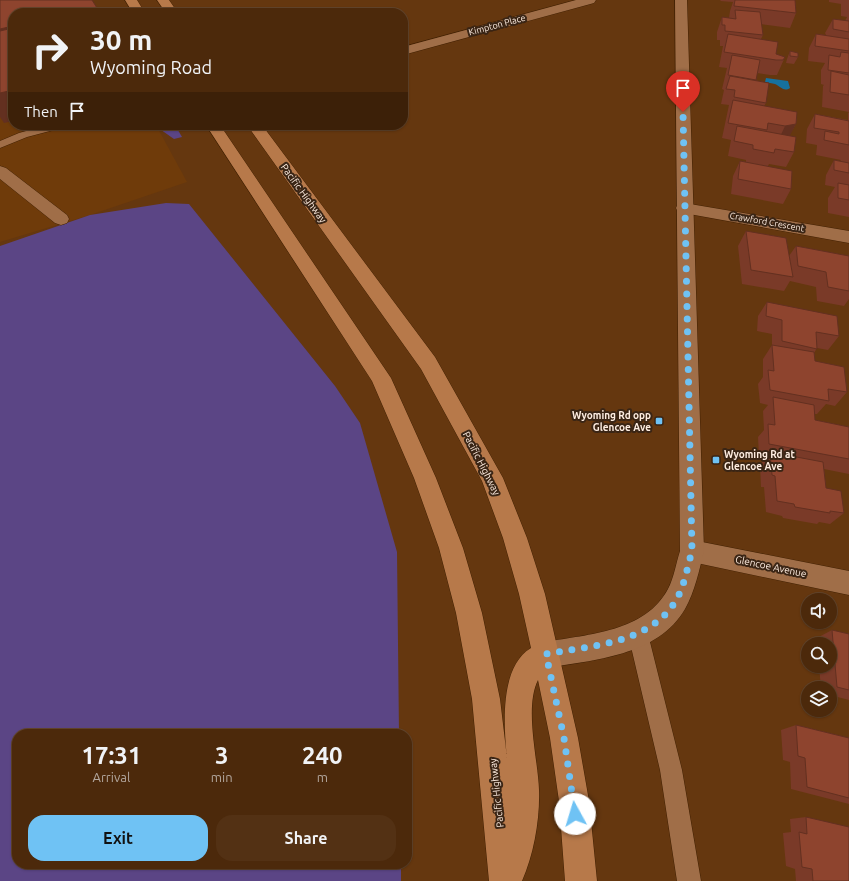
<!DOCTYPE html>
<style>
:root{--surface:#4c290b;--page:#533114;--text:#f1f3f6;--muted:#b2a69d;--line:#63452c;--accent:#6fc2f4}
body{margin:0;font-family:Ubuntu,sans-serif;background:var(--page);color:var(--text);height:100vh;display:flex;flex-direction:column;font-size:15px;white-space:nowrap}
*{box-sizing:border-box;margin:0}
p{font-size:13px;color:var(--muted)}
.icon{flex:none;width:22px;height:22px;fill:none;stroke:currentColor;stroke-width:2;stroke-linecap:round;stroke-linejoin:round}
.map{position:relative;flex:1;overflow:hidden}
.sheet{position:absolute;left:12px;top:729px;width:400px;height:140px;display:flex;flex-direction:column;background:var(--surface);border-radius:16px;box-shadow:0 1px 3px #0004,0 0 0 1px var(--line)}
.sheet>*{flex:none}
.top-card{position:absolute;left:8px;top:8px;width:400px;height:122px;border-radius:16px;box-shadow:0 1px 3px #0004,0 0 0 1px var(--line);background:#4c290b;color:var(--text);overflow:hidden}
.controls{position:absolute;left:801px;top:593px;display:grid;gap:8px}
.controls a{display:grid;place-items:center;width:36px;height:36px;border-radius:50%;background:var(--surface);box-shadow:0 1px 3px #0004,0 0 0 1px var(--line);font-size:20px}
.pin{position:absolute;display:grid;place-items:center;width:34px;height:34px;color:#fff;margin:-41px -17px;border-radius:50% 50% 50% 0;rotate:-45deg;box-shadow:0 0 4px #0007}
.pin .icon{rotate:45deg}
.me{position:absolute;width:44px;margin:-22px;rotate:354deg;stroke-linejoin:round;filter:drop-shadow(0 0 3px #0008)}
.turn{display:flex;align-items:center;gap:14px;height:84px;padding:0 16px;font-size:18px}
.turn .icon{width:52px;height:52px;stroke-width:2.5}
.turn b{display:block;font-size:28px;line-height:34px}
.then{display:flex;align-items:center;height:38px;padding:0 16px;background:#0003;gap:8px;font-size:15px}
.eta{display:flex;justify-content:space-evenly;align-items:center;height:68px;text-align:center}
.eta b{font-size:24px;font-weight:700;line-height:28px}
.button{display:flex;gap:8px;margin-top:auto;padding:8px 16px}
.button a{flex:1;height:46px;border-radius:16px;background:var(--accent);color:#111;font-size:16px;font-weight:700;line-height:46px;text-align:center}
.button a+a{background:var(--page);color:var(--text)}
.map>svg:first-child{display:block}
.built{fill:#6f3b0a}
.green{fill:#5b4585}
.water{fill:#16719e}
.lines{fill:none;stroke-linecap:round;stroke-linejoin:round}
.service-casing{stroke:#422103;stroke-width:1}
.minor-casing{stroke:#422103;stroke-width:1}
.tertiary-casing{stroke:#422103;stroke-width:1}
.primary-casing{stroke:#422103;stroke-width:1}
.service{fill:#a06e48;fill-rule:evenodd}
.minor{fill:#a06e48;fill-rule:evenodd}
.tertiary{fill:#a06e48;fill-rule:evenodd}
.primary{fill:#b7794a;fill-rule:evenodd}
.wall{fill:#7a3a28}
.shaded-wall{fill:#633020}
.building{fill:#8e442e;stroke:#633020}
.route{stroke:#6fc2f4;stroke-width:7;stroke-dasharray:0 12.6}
.poi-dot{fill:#6fc2f4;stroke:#3a2515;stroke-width:1.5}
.labels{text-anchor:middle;stroke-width:4;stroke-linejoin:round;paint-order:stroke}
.far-street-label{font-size:9px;fill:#feede1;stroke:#3a2515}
.street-label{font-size:10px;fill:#feede1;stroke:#3a2515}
.poi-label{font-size:10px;font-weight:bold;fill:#feede1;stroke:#3a2515;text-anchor:end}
</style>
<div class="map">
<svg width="849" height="881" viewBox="0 0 849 881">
<rect width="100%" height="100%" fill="#65370f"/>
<path class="built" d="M0,0L13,13V125H156L187,182L90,215L0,242Z"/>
<g class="green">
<path d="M154,125H175L182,137L174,139Z"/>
<path d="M166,203L189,204L335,386L360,423L397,552L399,734H17V864H401V881H0V246L90,215Z"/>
</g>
<path class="water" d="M766,78L788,81L790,88C784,92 781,87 775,84C772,83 768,83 765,82Z"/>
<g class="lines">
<g class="service-casing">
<g id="service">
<path d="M48,125H66L65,127L27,137L0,148V141L19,133Z"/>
<path d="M638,624L645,627L648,634L682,770L701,881H677L660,770L628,634L631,627Z"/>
</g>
</g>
<g class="minor-casing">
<g id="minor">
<path d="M576,0H596L594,3L403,55V47Z"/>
<path d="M0,166L6,168L67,215L69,219L67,223L61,225L55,223L0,179Z"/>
<path d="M684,203L849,231V243L678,212L676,208L678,204Z"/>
<path d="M692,540L849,571V595L692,562L683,559L680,551L683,543Z"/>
</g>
</g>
<g class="tertiary-casing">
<path id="tertiary" d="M675,0H687L704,551C699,571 695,591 685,609C658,656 593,660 546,668L537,664L533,655L537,646L546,642C589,634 645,632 668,589C674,578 676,563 680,551Z"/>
</g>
<g class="primary-casing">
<g id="primary">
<path d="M125,0H137L145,13H133Z"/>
<path d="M157,0H169L178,13H166Z"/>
<path d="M206,125H220L391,378L436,478L463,548L482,613L500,699L507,758C504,727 499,667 531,648L519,594L503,538L482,481L421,369L247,125H262L435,357L503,478L527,538L545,594L559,655L578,738L589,801L597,881H565L559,801L550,738L538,680C524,708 538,759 539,790C540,819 534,854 522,881H489L472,699L456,613L439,548L414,478L372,381Z"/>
</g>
</g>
<use href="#service" class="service"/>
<use href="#minor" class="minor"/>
<use href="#tertiary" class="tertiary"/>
<use href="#primary" class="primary"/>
</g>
<g class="wall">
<path d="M721,0H795L796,13L790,28L761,24L763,35L761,39L776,54L785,57L777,75H770L757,73L756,81L766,103L764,106L796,124L789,136L794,152L786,167L769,164L768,166L791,189L783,204L731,194L733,176L740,161L746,162V160L728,156L731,140L722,138L729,105L721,104L724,90L722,89L727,68L719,67L723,46H720V40H717V32L722,17L729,18L730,11L733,2L720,1Z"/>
<path d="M829,0H849V217L828,213V198L835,187L825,185L826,175L834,160L840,161L841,160L816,155L817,146V145L806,143L807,129L815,114L848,120V113L849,112L822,107L823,86L824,85L821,84V70L825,63L808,61L809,48L816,34L826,35L825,33L833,19L845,21L847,17L841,16V4L829,2Z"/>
<path d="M790,51L798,57L794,64L786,63L787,59Z"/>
<path d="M746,231L789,256L796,246L849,256V299L844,306L817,301L816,287L790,281L784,291L742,284L738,246Z"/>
<path d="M767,302L839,336L828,350L817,348L814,353L815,361L847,392L835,406L826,404L817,414H814L815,420L849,427V474L824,469L826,488L844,513L830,524L819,522L817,524L783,518L782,516L766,512L764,487H761L760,465L766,457L759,456L758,437L764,430L763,411L768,405L760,403L758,384L763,377V359L772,345V334L757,331L758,316Z"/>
<path d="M832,630L849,634V700L830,695V688H821L819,666H830V644H817V638Z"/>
<path d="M796,725L849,738V804L791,789L790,762L783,760L781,730Z"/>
<path d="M806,817L849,881H796L795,869L786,866L783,833L791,832L790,819Z"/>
</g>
<g class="shaded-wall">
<path d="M97,8L99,13H74Z"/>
<path d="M13,26V57L0,60V29Z"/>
<path d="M13,90V121L4,123L0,117V93Z"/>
<path d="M796,124L788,139L778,141L785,126Z"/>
</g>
<g class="building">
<path d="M0,0H92L97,8L74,13H13V26L0,29Z"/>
<path d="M735,0H795L796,13L734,6Z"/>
<path d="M101,10L103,13H89Z"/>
<path d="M735,10L760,12L763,35L725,31V25H722V17L736,19Z"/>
<path d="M833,19L849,21V32L833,29Z"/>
<path d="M13,28V90L0,93V31Z"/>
<path d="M728,34L778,42L776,54L785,57L783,60H776L724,52Z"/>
<path d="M816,34L849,39V51L815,46Z"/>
<path d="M790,51L798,53V57L790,56Z"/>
<path d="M841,52L849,53V73L828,70L829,55L840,57Z"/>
<path d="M732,55L760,60L756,80L728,75Z"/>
<path d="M831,71L849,75V95L830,92Z"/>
<path d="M730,76L769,83L766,103L734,97L735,90L726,89Z"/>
<path d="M733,100L797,112L796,124L785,126L768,123L767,130L728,123Z"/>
<path d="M815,114L849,121V145L824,140L825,131L839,134V132L814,128Z"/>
<path d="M737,126L796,137L794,152L775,149L774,153L753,149V145L734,141Z"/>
<path d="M834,160L849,163V173L834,170Z"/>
<path d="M740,161L792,171L791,189L738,179Z"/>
<path d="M838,183L849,185V200L838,198Z"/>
<path d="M746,231L786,238L793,277L751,270Z"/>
<path d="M796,246L849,256V291L828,287L826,272L798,266Z"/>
<path d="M767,302L837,316L839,336L816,332L817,349L782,341V320L766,316Z"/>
<path d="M772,345L814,352L815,361L844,367L847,392L828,389L829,401L770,390L768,370L774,371Z"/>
<path d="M773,397L814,405L815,420L849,427V459L769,444L768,424L775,425Z"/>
<path d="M770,452L823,462L826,488L841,491L844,513L830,511V513L795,507L794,504L777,501L775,476L772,475Z"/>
<path d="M832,630L849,634V690L837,687Z"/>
<path d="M796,725L849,738V798L807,787L805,758L798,756Z"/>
<path d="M806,817L849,827V881H813L812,869L802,867L799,832L807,834Z"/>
</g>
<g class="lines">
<path class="route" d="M575,814L564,738L546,654C589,646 646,644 673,605C684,590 687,568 692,551L683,112"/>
</g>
<g class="poi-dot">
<rect x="655" y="417" width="8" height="8" rx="2"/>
<rect x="712" y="456" width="8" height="8" rx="2"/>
</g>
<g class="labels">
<g class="far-street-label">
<text transform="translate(497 25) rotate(-15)" y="3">Kimpton Place</text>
<text transform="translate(767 222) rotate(10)" y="3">Crawford Crescent</text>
</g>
<g class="street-label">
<text transform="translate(304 193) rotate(54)" y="4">Pacific Highway</text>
<text transform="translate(482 463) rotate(63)" y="4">Pacific Highway</text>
<text transform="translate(771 566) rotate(12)" y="4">Glencoe Avenue</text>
<text transform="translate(496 793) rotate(-96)" y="4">Pacific Highway</text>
</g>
<g class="poi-label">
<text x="651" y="419">Wyoming Rd opp<tspan x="651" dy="12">Glencoe Ave</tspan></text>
<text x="724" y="458" text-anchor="start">Wyoming Rd at<tspan x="724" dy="12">Glencoe Ave</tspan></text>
</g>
</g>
</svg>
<div class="controls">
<a><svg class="icon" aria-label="sound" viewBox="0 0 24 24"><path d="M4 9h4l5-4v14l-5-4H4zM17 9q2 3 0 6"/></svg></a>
<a><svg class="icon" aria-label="search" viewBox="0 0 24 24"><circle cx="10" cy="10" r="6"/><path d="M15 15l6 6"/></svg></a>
<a><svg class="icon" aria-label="layers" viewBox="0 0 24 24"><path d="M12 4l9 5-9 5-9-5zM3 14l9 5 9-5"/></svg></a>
</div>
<div class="pin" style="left:683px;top:112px;background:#d93025"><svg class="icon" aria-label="arrive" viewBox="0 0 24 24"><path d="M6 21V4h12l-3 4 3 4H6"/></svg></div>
<svg class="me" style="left:575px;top:814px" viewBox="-20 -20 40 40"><circle r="19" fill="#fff"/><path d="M0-13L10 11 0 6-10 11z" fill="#6fc2f4"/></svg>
<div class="top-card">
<div class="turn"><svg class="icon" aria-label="right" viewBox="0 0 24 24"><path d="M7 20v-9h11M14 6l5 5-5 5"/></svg><div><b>30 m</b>Wyoming Road</div></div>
<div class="then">Then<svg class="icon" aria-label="arrive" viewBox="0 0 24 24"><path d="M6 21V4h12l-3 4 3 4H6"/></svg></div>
</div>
<section class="sheet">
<div class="eta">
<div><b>17:31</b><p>Arrival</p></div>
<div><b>3</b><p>min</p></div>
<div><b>240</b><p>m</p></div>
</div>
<div class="button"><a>Exit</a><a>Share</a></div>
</section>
</div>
